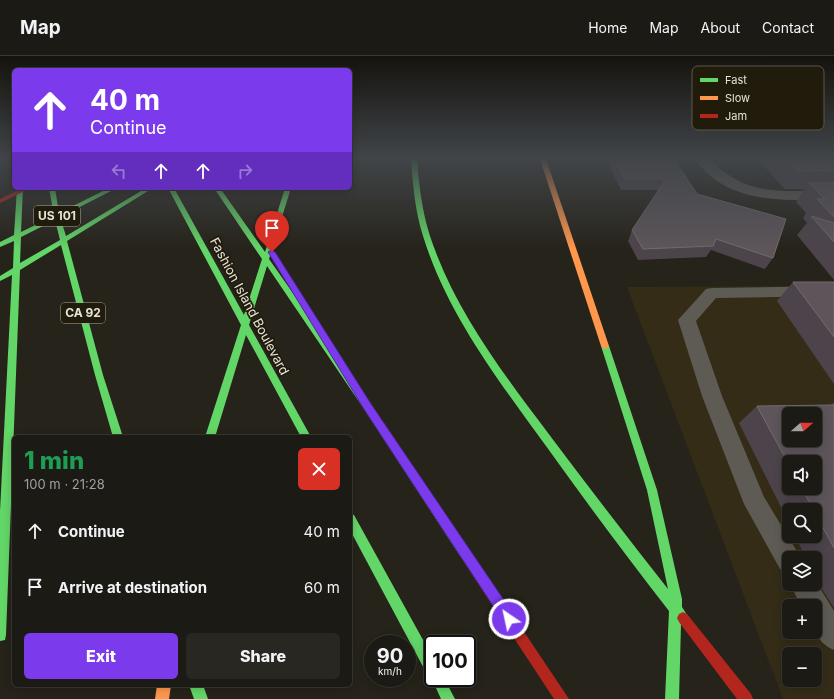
<!DOCTYPE html>
<meta charset="utf-8">
<style>
:root{--surface:#1c1a14;--page:#292722;--text:#f1f3f6;--muted:#a0a1a0;--line:#3a3834;--accent:#7c3aed}
body{margin:0;font-family:Inter,sans-serif;background:var(--page);color:var(--text);height:100vh;display:flex;flex-direction:column;font-size:15px;white-space:nowrap}
*{box-sizing:border-box;margin:0}
p{font-size:13px;color:var(--muted)}
.icon{flex:none;width:22px;height:22px;fill:none;stroke:currentColor;stroke-width:2;stroke-linecap:round;stroke-linejoin:round}
.map{position:relative;flex:1;overflow:hidden}
.side{position:absolute;left:12px;top:379px;width:340px;height:252px;display:flex;flex-direction:column;background:var(--surface);border-radius:6px;box-shadow:0 2px 10px #0003,0 0 0 1px var(--line)}
.side>*{flex:none}
.hud{position:absolute;left:12px;top:12px;width:340px;height:122px;border-radius:6px;box-shadow:0 2px 10px #0003,0 0 0 1px var(--line);background:#7c3aed;color:#fff;overflow:hidden}
.needle{width:26px;rotate:70deg}
.tools{position:absolute;left:782px;top:351px;display:grid;gap:8px}
.tools a{display:grid;place-items:center;width:40px;height:40px;border-radius:6px;background:var(--surface);box-shadow:0 2px 10px #0003,0 0 0 1px var(--line);font-size:20px}
.speed{position:absolute;left:364px;top:579px;display:flex;gap:8px;font-size:20px;font-weight:700;text-align:center}
.speed>*{display:grid;place-content:center;width:52px;height:52px;border-radius:50%;background:var(--surface);box-shadow:0 2px 10px #0003,0 0 0 1px var(--line);line-height:1}
.speed small{font-size:10px;font-weight:400}
.speed .limit{border:2px solid #111;border-radius:6px;background:#fff;color:#111}
.pin{position:absolute;display:grid;place-items:center;width:34px;height:34px;color:#fff;margin:-41px -17px;border-radius:50% 50% 50% 0;rotate:-45deg;box-shadow:0 0 4px #0007}
.pin .icon{rotate:45deg}
.me{position:absolute;width:44px;margin:-22px;rotate:326deg;stroke-linejoin:round;filter:drop-shadow(0 0 3px #0008)}
.turn{display:flex;align-items:center;gap:14px;height:84px;padding:0 12px;font-size:18px}
.turn .icon{width:52px;height:52px;stroke-width:2.5}
.turn b{display:block;font-size:28px;line-height:34px}
.lanes{display:flex;align-items:center;height:38px;padding:0 12px;background:#0003;justify-content:center;gap:20px;direction:ltr}
.lanes .off{opacity:.35}
.round{display:grid;place-items:center;flex:none;width:42px;height:42px;border-radius:6px;background:var(--page)}
.head{display:flex;align-items:center;justify-content:space-between;height:68px;padding:0 12px}
h1{font-size:24px;font-weight:800;line-height:30px;color:#1e9e55}
.action{display:flex;gap:8px;margin-top:auto;padding:8px 12px}
.action a{flex:1;height:46px;border-radius:6px;background:var(--accent);color:#fff;font-size:16px;font-weight:800;line-height:46px;text-align:center}
.action a+a{background:var(--page);color:var(--text)}
ul{padding:0;list-style:none}
li{display:flex;align-items:center;gap:12px;height:56px;padding:0 12px}
li div{flex:1}
li b{display:block;font-size:15px}
li em{font-style:normal}
header{display:flex;align-items:center;gap:24px;box-sizing:border-box;height:56px;padding:0 20px;background:var(--surface);border-bottom:1px solid var(--line)}
header strong{font-size:19px}
nav{display:flex;gap:22px;margin-inline-start:auto;font-size:14px}
.map>svg:first-child{display:block}
.built{fill:#342c17;fill-rule:evenodd}
.lines{fill:none;stroke-linecap:round;stroke-linejoin:round}
.lane{fill:#5e5b55;fill-rule:evenodd}
.street{fill:#5e5b55;fill-rule:evenodd}
.fast{fill:#63d668;fill-rule:evenodd}
.slow{fill:#ff974d;fill-rule:evenodd}
.jam{fill:#b3261e;fill-rule:evenodd}
.wall{fill:#4d444b;fill-rule:evenodd}
.building{fill:#5d555a;stroke:#726b6e;fill-rule:evenodd}
.route{fill:#7c3aed;stroke:#51269a}
.labels{text-anchor:middle;stroke-width:3.5;stroke-linejoin:round;paint-order:stroke}
.shield{fill:#211b0c;stroke:#aba69b;stroke-width:1}
.shield-label{font-size:12px;font-weight:bold;fill:#e6e2d8}
.street-label{font-size:13px;fill:#e6e2d8;stroke:#211b0c}
.key{fill:#211b0c;stroke:#5c5749;stroke-width:1}
.key-label{font-size:11px;fill:#e6e2d8}
</style>
<header>
<strong>Map</strong>
<nav><a>Home</a><a>Map</a><a>About</a><a>Contact</a></nav>
</header>
<div class="map">
<svg width="834" height="643" viewBox="0 0 834 643">
<rect width="100%" height="100%" fill="#26231a"/>
<path class="built" d="M834,230V643H783L627,231ZM789,358H815V384H789ZM789,406H815V432H789ZM789,454H815V480H789ZM789,502H815V528H789ZM789,550H815V576H789ZM789,598H815V624H789Z"/>
<g class="lines">
<g class="lane">
<path d="M834,230V240L716,242L696,265L722,340L764,441L801,502H789V516L780,513L744,448L702,340L678,264L706,233L712,232Z"/>
<path d="M815,524L834,555V594C813,585 815,570 815,550H801L790,528H815Z"/>
</g>
<path class="street" d="M695,103H710C747,142 784,135 834,134V144C784,144 727,149 695,103Z"/>
<g class="fast">
<path d="M411,103H417C419,129 422,155 430,180C454,253 502,316 548,377C587,429 627,481 668,533L647,434L601,290L605,287L609,290L657,434L682,543V551L689,562L687,566L681,568L679,643H665L669,555C627,501 586,446 546,390C499,325 447,258 423,180C415,155 413,129 411,103Z"/>
<path d="M17,132H23L21,176L54,160L49,132H55L59,157L109,132H117L60,161L66,180L146,132H153L67,185L103,319L123,381H113L95,319L61,189L20,214L6,579L5,584L0,585V455L12,219L0,225V220L13,212L14,185L0,191V186L14,179ZM55,164L60,184L20,207L21,181Z"/>
<path d="M168,132H174L244,259L262,203L214,132H220L265,196L285,132H291L269,203L370,347L468,492L470,496L468,500L464,502L460,500L364,353L267,210L249,269L311,381H301L246,279L215,381H205L241,269Z"/>
<path d="M350,458L354,459L433,602V622H444L455,643H441L431,621L428,620L350,474Z"/>
<path d="M189,629H203L208,643H194Z"/>
</g>
<g class="slow">
<path d="M540,103H546L609,290L608,292L605,293L601,290Z"/>
<path d="M157,629H171L169,643H155Z"/>
</g>
<g class="jam">
<path d="M23,132H31L0,147V143Z"/>
<path d="M464,490L468,492L569,643H554L460,500L458,496L460,492Z"/>
<path d="M683,556L687,558L751,638L753,643H737L679,566L677,562L679,558Z"/>
</g>
</g>
<g class="wall">
<path d="M606,103H674L697,138L773,202L765,213L711,194L706,201L638,204L628,185L632,174L659,134H621Z"/>
<path d="M757,103H834V224L797,179L807,167L803,162L806,157L796,146L804,133H785Z"/>
<path d="M793,226H834V328L777,245Z"/>
<path d="M834,346V552L819,528L815,519V502H806L795,480H815V454H789V467L739,367L757,350L831,349ZM789,406L815,432H789Z"/>
</g>
<g class="building">
<path d="M615,103H674L697,138L786,163L773,202L716,183L713,190L643,193L632,174L666,123H625Z"/>
<path d="M786,103H834V114L797,115Z"/>
<path d="M809,127H834V161L817,143H825Z"/>
<path d="M811,160L834,167V186Z"/>
<path d="M793,226H834V281Z"/>
<path d="M834,349V492L815,457V454H813L802,432H815V406H789V409L757,350ZM789,358H815V384H789Z"/>
</g>
<linearGradient id="sky" x2="0" y2="1"><stop stop-color="#15130e"/><stop offset="0.53" stop-color="#414549"/><stop offset="1" stop-color="#414549" stop-opacity="0"/></linearGradient>
<rect width="834" height="193" fill="url(#sky)"/>
<path class="route" d="M272,194L275,196L371,348L514,559L516,563L514,568L509,570L505,568L364,353L268,196Z"/>
<g class="labels">
<g class="shield">
<rect x="34" y="150" width="46" height="20" rx="3"/>
<rect x="61" y="247" width="44" height="20" rx="3"/>
</g>
<g class="shield-label">
<text x="57" y="164">US 101</text>
<text x="83" y="261">CA 92</text>
</g>
<g class="street-label">
<text transform="translate(250 250) rotate(62)" y="5">Fashion Island Boulevard</text>
</g>
</g>
<rect x="692" y="10" width="132" height="64" rx="6" class="key"/>
<rect x="700" y="22" width="18" height="4" fill="#63d668"/>
<rect x="700" y="40" width="18" height="4" fill="#ff974d"/>
<rect x="700" y="58" width="18" height="4" fill="#b3261e"/>
<g class="key-label">
<text x="725" y="28">Fast</text>
<text x="725" y="46">Slow</text>
<text x="725" y="64">Jam</text>
</g>
</svg>
<div class="tools">
<a><svg class="needle" viewBox="-14 -14 28 28"><path d="M0-13l5 13h-10z" fill="#e53935"/><path d="M0 13l5-13h-10z" fill="#a0a1a0"/></svg></a>
<a><svg class="icon" aria-label="sound" viewBox="0 0 24 24"><path d="M4 9h4l5-4v14l-5-4H4zM17 9q2 3 0 6"/></svg></a>
<a><svg class="icon" aria-label="search" viewBox="0 0 24 24"><circle cx="10" cy="10" r="6"/><path d="M15 15l6 6"/></svg></a>
<a><svg class="icon" aria-label="layers" viewBox="0 0 24 24"><path d="M12 4l9 5-9 5-9-5zM3 14l9 5 9-5"/></svg></a>
<a>+</a>
<a>−</a>
</div>
<div class="speed"><div>90<small>km/h</small></div><div class="limit">100</div></div>
<div class="pin" style="left:272px;top:196px;background:#d93025"><svg class="icon" aria-label="arrive" viewBox="0 0 24 24"><path d="M6 21V4h12l-3 4 3 4H6"/></svg></div>
<svg class="me" style="left:509px;top:563px" viewBox="-20 -20 40 40"><circle r="17" fill="#7c3aed" stroke="#fff" stroke-width="3"/><path d="M0-11L8 9 0 5-8 9z" fill="#fff"/></svg>
<div class="hud">
<div class="turn"><svg class="icon" aria-label="ahead" viewBox="0 0 24 24"><path d="M12 20V5M6 11l6-6 6 6"/></svg><div><b>40 m</b>Continue</div></div>
<div class="lanes"><svg class="icon off" aria-label="left" viewBox="0 0 24 24"><path d="M17 20v-9H6M10 6l-5 5 5 5"/></svg><svg class="icon" aria-label="ahead" viewBox="0 0 24 24"><path d="M12 20V5M6 11l6-6 6 6"/></svg><svg class="icon" aria-label="ahead" viewBox="0 0 24 24"><path d="M12 20V5M6 11l6-6 6 6"/></svg><svg class="icon off" aria-label="right" viewBox="0 0 24 24"><path d="M7 20v-9h11M14 6l5 5-5 5"/></svg></div>
</div>
<section class="side">
<div class="head"><div><h1>1 min</h1><p>100 m · 21:28</p></div><a class="round" style="background:#d93025;color:#fff"><svg class="icon" aria-label="close" viewBox="0 0 24 24"><path d="M6 6l12 12M18 6L6 18"/></svg></a></div>
<ul>
<li><svg class="icon" aria-label="ahead" viewBox="0 0 24 24"><path d="M12 20V5M6 11l6-6 6 6"/></svg><div><b>Continue</b></div><em>40 m</em></li>
<li><svg class="icon" aria-label="arrive" viewBox="0 0 24 24"><path d="M6 21V4h12l-3 4 3 4H6"/></svg><div><b>Arrive at destination</b></div><em>60 m</em></li>
</ul>
<div class="action"><a>Exit</a><a>Share</a></div>
</section>
</div>
